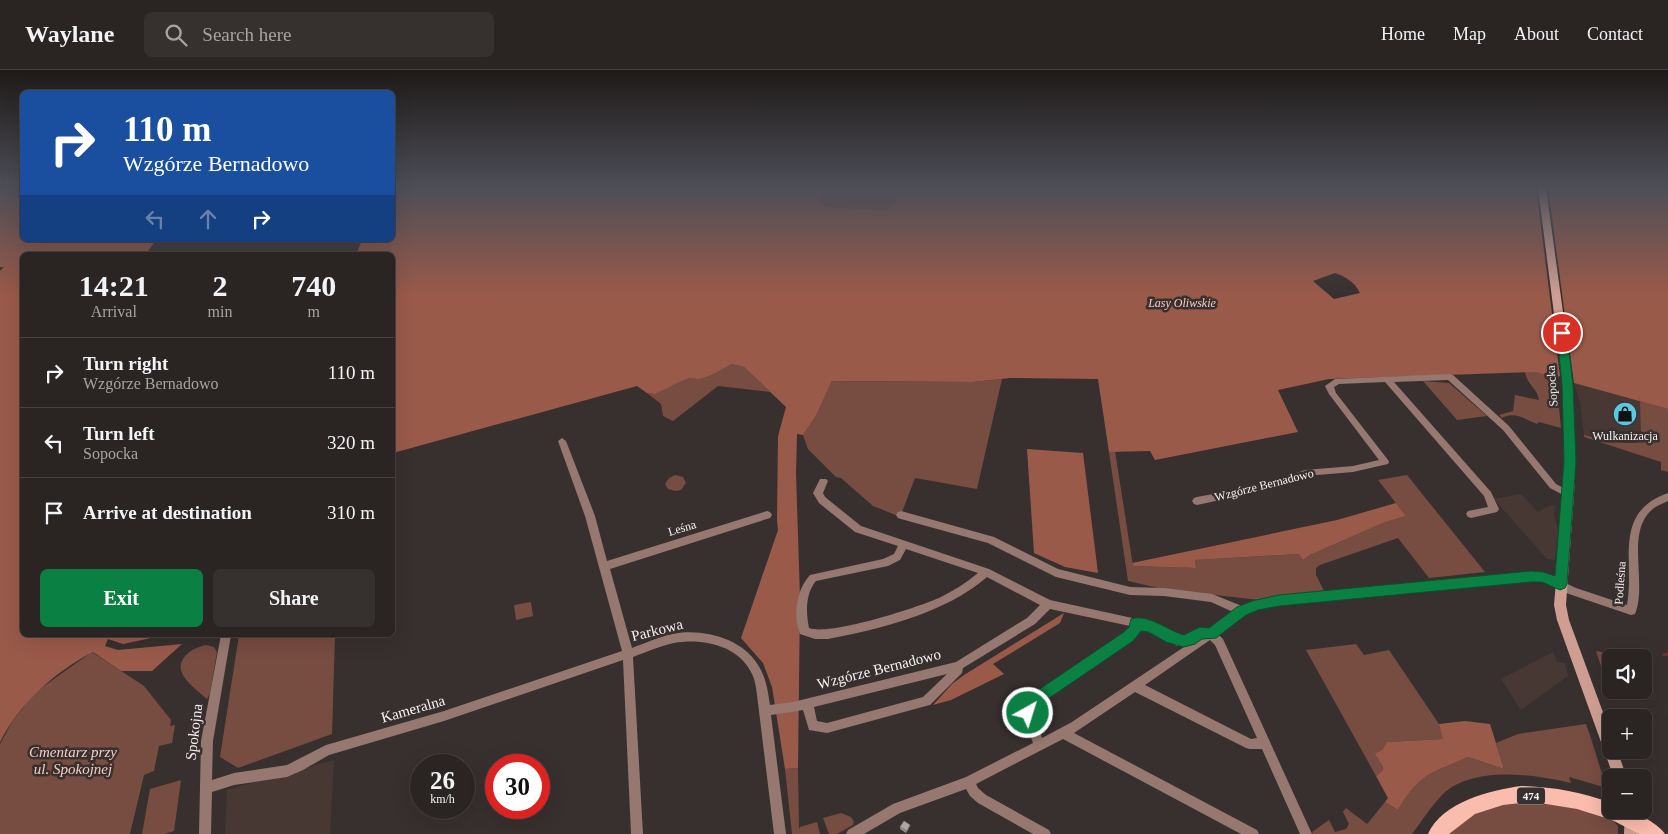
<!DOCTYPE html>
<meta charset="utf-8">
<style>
:root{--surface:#2a2422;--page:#36302f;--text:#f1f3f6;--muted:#a5a4a5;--line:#464140;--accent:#0b8043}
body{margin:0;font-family:Georgia,serif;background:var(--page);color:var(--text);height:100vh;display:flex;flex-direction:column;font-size:19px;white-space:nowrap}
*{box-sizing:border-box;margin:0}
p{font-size:16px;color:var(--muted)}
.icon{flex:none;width:28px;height:28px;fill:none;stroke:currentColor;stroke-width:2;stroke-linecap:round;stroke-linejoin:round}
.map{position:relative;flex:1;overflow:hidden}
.drawer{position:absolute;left:20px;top:182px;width:375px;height:385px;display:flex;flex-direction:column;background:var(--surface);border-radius:8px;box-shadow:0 5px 20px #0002,0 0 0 1px var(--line)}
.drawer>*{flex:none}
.hud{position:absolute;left:20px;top:20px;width:375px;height:152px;border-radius:8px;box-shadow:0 5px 20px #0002,0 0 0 1px var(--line);background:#1a4fa0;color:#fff;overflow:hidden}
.controls{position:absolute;left:1602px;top:579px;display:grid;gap:10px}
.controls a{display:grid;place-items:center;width:50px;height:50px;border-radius:8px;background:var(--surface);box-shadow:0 5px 20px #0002,0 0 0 1px var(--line);font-size:25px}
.speed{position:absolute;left:410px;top:684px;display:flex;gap:10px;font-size:25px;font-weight:700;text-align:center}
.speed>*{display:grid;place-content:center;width:65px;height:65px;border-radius:50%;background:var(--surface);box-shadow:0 5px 20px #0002,0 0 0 1px var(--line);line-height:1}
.speed small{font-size:12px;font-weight:400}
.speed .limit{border:8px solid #d22;background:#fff;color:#111}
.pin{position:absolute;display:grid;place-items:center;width:42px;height:42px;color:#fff;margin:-21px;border:2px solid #fff;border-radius:50%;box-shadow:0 1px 5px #0007}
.me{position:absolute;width:55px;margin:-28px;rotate:39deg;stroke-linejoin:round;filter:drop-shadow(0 0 4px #0008)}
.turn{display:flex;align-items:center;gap:18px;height:105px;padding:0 20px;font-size:22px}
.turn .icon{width:65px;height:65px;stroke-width:2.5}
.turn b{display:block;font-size:35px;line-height:42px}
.lanes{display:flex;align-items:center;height:48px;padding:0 20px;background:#0003;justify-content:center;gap:25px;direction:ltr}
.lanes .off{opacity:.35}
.eta{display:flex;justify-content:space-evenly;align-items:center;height:85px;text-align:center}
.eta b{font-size:30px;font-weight:600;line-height:35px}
.action{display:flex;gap:10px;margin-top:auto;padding:10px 20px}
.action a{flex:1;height:58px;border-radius:8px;background:var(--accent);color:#fff;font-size:20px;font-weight:600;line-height:58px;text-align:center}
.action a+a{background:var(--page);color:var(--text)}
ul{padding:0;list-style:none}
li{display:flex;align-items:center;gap:15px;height:70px;padding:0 20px;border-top:1px solid var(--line)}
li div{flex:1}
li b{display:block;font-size:19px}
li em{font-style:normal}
header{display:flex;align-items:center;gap:30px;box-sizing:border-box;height:70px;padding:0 25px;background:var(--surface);border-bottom:1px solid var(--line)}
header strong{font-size:24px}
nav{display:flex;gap:28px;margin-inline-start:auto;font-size:18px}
.search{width:350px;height:45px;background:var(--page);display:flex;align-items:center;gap:12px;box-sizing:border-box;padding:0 18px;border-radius:8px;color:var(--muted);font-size:19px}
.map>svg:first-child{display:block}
.built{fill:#473834}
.green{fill:#774c41}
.forest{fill:#9a5a4a;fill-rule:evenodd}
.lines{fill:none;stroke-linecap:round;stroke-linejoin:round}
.stream{stroke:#713527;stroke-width:3}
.minor{fill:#967870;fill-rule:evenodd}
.secondary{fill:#cf9e92;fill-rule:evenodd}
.primary{fill:#fabcac;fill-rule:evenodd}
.wall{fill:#98908e}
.building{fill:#b1a8a5;stroke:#7c7674}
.route{fill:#0b8043;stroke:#07532c}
.labels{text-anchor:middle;stroke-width:5;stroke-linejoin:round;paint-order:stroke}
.shield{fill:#38302e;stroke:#bdb7b6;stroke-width:1}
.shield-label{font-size:11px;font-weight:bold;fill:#f6f1f0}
.park-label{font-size:12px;font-style:italic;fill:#f4ccc2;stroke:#38302e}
.street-label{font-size:12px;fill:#f6f1f0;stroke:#38302e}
.poi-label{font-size:12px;fill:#f6f1f0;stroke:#38302e}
.near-street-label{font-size:15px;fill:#f6f1f0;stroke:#38302e}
.near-park-label{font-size:15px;font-style:italic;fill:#f4ccc2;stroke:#38302e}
</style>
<header>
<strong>Waylane</strong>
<div class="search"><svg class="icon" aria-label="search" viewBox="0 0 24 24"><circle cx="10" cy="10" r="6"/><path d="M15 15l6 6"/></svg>Search here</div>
<nav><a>Home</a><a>Map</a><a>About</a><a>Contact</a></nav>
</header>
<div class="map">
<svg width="1668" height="764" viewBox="0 0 1668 764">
<rect width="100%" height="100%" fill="#38302e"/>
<g class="built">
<path d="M1574,313L1640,331L1642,351L1641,365L1637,373L1614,372L1584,365L1580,332Z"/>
<path d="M1521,424L1538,442L1547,437L1555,435L1554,445L1558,461L1555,490L1547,489L1494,429Z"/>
<path d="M1553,582L1557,592L1565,593L1568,606L1521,640L1501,609Z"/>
<path d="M334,690L330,764H225L227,720Z"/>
</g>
<g class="green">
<path d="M822,118H892L897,132L888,140L826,137L819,131L824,124Z"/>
<path d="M732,294L744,297L770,322L718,316L673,351L663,346L661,334L647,323L655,324C664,320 676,313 687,309C690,308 695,309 699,309C710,307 722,300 732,294Z"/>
<path d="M1525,302H1537L1556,308L1561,358L1539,352L1537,354C1525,349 1514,341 1502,348L1499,345L1513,341L1515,325L1539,330C1538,319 1527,315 1525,302Z"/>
<path d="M1002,309L977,419L915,408L902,442L898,446L873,436L841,408L836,407L808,379L803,365L816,346L832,311L973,312Z"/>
<path d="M1423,311L1449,313L1487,346L1457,350Z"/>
<path d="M1640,331L1668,339V402L1661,400V392L1584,367V365L1614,372L1637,373L1641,365Z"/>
<path d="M1115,381L1133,496L1196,498L1195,490L1300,484L1303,490L1310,485L1383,453L1406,446L1378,410L1407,405L1485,502L1429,508L1398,468L1320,495L1316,498V505L1325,523L1259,530L1163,519L1128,511L1109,382Z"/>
<path d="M675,405L683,407L686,413L681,420L675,421L668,419L665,414L669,408Z"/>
<path d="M531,532L533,546L516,550L514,535Z"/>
<path d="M239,565H335L332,664L238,698L220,687Z"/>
<path d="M1356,574L1364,585L1389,580L1439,654L1444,669L1387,672L1382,680L1383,700L1376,706L1306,580Z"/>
<path d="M206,575L214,577L217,582L210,623L207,629C197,620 173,604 183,589C188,581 197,577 206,575Z"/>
<path d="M1596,581L1628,587H1629L1611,588V602L1607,604L1603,602Z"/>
<path d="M92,582L144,616L171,650L170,656L175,655L172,673L159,676L154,701L144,705L130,764H0V674L12,652L34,623Z"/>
<path d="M1586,654C1594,675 1599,697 1607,718L1569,707L1571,713C1534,704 1473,696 1443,724C1431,736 1422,751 1412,764H1313L1312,762L1329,750L1335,762L1346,759L1349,754L1343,742L1346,738L1367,754L1385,732L1398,740C1420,703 1430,704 1468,687L1504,699L1496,673L1518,664Z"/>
<path d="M798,698L799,759L800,757L817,752L820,764H792L785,699Z"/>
<path d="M181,710L174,761L165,764H142L150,719Z"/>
<path d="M1527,732L1555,733L1611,748L1618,756V764H1448L1477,742L1504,733Z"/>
<path d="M841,743L851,747L854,752L853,755L837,764H829L823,748Z"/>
</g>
<g class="forest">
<path d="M0,118H22V170H156L145,185H22V565H165L123,574L108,569L105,576L118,580L182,574L152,601H121L93,582C53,603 20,633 0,672V201L4,197H0Z"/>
<path d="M393,118H822L824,124L819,131L826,137L887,140L897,132L892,118H1536L1560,306L1556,308L1536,302L1329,309L1278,320L1298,362L1155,390L1150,381L1109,382L1098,309L1010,308L973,312L832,311L816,346L803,365L797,364L796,403L800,528L798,698L785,699L772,617L763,593L741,568L778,460L777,450L778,366L786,337L744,297L732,294C722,300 710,307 699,309C695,309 690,308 687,309C676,313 665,320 655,324L647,323L637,316L393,383L392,185H356L362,170H392L393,135L397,126ZM1335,203C1346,207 1355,212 1360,223L1334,229L1313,211Z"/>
<path d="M1548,118H1668V339L1574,313Z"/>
<path d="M1027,379L1083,383L1098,503L1065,497L1034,483Z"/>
<path d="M1396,433L1406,446L1383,453L1310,485L1303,490L1299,484L1195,490L1196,498L1133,496L1132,493L1337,450Z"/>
<path d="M1064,543L1060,553L993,594L1004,604L951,630L933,635L952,614L964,605Z"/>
<path d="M1465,651L1490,654L1504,699L1468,687C1430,704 1420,703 1398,740L1385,732L1388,728L1376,706L1383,700V696L1375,684L1382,680L1387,672L1443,669L1439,654Z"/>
</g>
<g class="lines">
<path class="stream" d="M1664,585L1668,584"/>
<g class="minor">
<path d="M1450,304L1453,305L1509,356L1556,414L1571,422L1573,424L1571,426H1565L1550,418L1503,360L1448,310L1394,312L1491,422L1499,439L1497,442L1471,448L1468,447L1466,444L1468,441L1488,437L1484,426L1385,312L1339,314L1334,317L1336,323L1388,390L1389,392L1388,394L1353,402L1305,406L1262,421L1197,435L1194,434L1192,431L1194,428L1197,427L1261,415L1305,400L1353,396L1379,390L1329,324L1325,316L1335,309Z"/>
<path d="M562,368L566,371L595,446L607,491L767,441L770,442L772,445L770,448L610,499L632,578C645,573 659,567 672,564C702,558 742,568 758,595C766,607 768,621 770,635L793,632L956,592L1027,548L1040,535L987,507C946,543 880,559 828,569H815L800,564C793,546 796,520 810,505L883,489L894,484L898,476L855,462L819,433L813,423L820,409H826L828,411L823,423L825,427L861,456L989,499L1050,530L1146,551L1178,566H1188L1199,558L1209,559L1233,542L1211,532L1164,526L1130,525L1056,507L988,473L901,449L898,448L896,445L898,442L901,441L994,467L1058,499L1130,517L1164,518L1212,524L1242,536L1257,530L1531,502L1546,504L1576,518L1627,535C1635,491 1612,443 1668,423V431C1664,433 1658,435 1654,438C1624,461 1648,513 1635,544L1631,545L1569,524L1542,511L1531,510L1258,538L1246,544L1218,564L1223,569L1312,764H1300L1262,679H1250L1246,678L1135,622L1074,663L1257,760L1259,764H1241L1063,669L976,714L978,718L986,725L1049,760L1051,764H1033L978,733L970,726L966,719L900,743L864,764H846L848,760L893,734L966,707L1033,673L1022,643L1025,631L1130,558V556L1050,539L1035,554L963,598L962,603L930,635L926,636L827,663L809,660L803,640L771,645L786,764H774L757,625C756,617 755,609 751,602C737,575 702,568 674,573C660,576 646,582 633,587L643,764H631L623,590L444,651L329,685L303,700L287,707L234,715L212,722L211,764H199L201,671L221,565H231L213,671L212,710L234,703L287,695L326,675L444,641L622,581L585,446L558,371ZM906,479L978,503C966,513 953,521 939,528C916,538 830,566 809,558C806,543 805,524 816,511L888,496L900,490ZM1140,558L1177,576L1187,575L1072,652L1042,668L1034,643V638L1132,569L1139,563ZM1210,570L1215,575L1257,668L1251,669L1145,615ZM947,604L923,627L827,653L817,651L814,637Z"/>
</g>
<g class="secondary">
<path d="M1538,118H1546L1573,315L1575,410L1566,535L1569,550L1611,664V680H1617L1627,708H1614L1557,550L1554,535L1565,410L1563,315Z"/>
<path d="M1625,740H1639L1638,764H1624Z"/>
</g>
<path class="primary" d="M1521,716C1553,717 1582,722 1611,733V740C1616,740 1623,739 1628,740C1637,742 1661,756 1665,764H1639L1612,750L1577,739L1540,733H1521L1503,735L1475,744L1449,764H1428C1442,732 1491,720 1521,716Z"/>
</g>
<path class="wall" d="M910,755L906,763L900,759V757Z"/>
<path class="building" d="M904,751L910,755L907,761L900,757Z"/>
<linearGradient id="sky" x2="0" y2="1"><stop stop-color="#1f1a19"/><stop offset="0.52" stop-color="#4d4e57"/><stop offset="1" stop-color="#4d4e57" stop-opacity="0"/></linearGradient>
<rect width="1668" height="225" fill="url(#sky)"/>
<path class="route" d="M1562,260L1567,263L1573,315L1576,391L1567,514L1565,518L1560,520L1542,512H1531L1279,536L1258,540L1246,545L1216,568L1202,569L1195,574L1184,577L1166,572L1149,562L1141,561L1133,571L1036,637L1033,648L1028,650L1023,648L1021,643L1025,629L1124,562L1129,557L1131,549C1148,543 1168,561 1184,565L1200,557L1209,558L1237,537L1252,531L1279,525L1531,501L1543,502L1555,506L1564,391L1562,315L1557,263Z"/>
<defs>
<g id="shop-disc" transform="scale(1.25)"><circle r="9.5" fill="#57c9e2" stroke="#38302e"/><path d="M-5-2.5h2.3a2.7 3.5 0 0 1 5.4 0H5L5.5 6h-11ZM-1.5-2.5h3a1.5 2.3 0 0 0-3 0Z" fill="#111"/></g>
</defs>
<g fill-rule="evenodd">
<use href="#shop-disc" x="1625" y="344"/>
</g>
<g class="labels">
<rect class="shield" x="1517" y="717.5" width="28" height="17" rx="4"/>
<g class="shield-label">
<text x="1531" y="730">474</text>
</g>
<g class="park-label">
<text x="1182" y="237">Lasy Oliwskie</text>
</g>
<g class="street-label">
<text transform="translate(1552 316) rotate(-94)" y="4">Sopocka</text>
<text transform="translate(1264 415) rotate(-14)" y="4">Wzgórze Bernadowo</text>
<text transform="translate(682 458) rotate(-17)" y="4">Leśna</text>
<text transform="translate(1620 513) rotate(-86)" y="4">Podleśna</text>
</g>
<g class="poi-label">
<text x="1625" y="370">Wulkanizacja</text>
</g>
<g class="near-street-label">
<text transform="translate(657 560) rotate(-14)" y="5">Parkowa</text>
<text transform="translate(879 599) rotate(-14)" y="5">Wzgórze Bernadowo</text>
<text transform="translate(413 639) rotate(-16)" y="5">Kameralna</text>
<text transform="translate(194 662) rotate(-83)" y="5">Spokojna</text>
</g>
<g class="near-park-label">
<text x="73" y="687">Cmentarz przy<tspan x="73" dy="17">ul. Spokojnej</tspan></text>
</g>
</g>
</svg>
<div class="controls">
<a><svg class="icon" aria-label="sound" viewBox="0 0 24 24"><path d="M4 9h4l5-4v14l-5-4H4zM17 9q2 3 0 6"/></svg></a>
<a>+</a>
<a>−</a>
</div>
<div class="speed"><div>26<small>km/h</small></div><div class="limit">30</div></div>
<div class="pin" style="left:1562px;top:263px;background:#d93025"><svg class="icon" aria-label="arrive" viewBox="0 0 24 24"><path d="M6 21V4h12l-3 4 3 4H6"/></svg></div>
<svg class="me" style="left:1028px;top:643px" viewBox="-20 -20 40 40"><circle r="17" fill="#0b8043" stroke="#fff" stroke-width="3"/><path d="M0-11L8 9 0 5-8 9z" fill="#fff"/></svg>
<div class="hud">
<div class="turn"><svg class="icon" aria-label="right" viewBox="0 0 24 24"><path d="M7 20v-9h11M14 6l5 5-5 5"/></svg><div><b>110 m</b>Wzgórze Bernadowo</div></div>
<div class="lanes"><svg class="icon off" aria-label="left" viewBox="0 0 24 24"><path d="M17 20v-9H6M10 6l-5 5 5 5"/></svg><svg class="icon off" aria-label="ahead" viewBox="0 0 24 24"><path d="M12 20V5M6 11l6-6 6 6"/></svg><svg class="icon" aria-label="right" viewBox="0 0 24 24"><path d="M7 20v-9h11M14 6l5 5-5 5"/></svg></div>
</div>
<section class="drawer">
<div class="eta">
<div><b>14:21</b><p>Arrival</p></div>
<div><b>2</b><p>min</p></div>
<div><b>740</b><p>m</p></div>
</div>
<ul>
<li><svg class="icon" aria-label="right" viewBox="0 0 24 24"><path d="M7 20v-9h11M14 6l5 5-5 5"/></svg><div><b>Turn right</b><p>Wzgórze Bernadowo</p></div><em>110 m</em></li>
<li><svg class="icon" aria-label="left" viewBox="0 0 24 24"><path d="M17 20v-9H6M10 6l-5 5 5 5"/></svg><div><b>Turn left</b><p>Sopocka</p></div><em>320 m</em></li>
<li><svg class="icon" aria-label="arrive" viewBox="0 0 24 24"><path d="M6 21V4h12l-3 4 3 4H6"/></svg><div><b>Arrive at destination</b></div><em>310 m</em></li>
</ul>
<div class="action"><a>Exit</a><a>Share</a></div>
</section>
</div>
